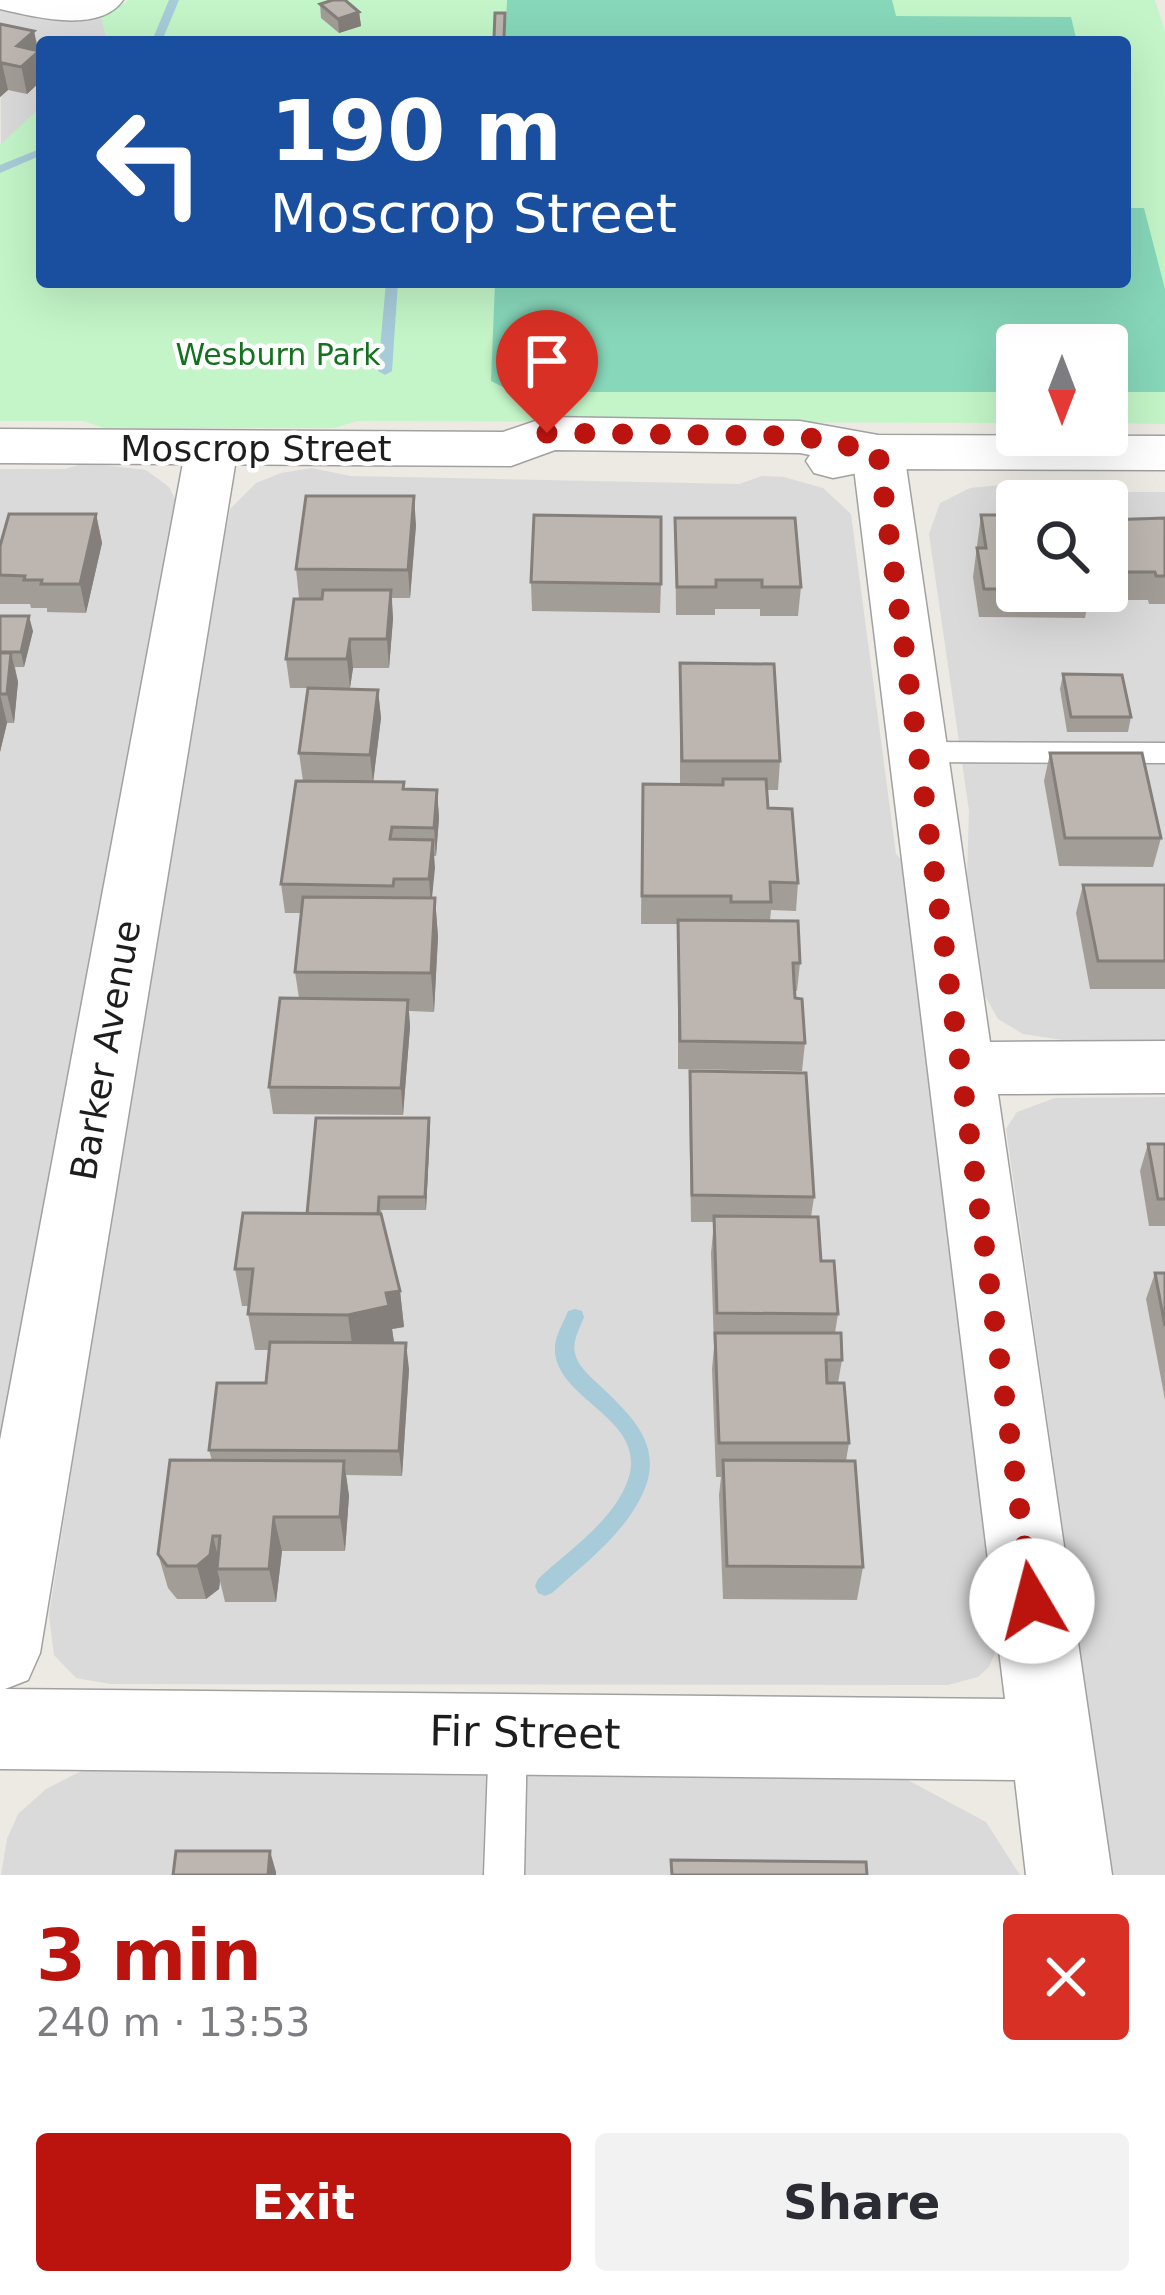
<!DOCTYPE html>
<meta charset="utf-8">
<style>
:root{--surface:#fff;--page:#f2f2f3;--text:#2b2b33;--muted:#7c7c81;--accent:#bb140f}
body{margin:0;font-family:"DejaVu Sans",sans-serif;background:var(--page);color:var(--text);height:100vh;display:flex;flex-direction:column;font-size:45px;white-space:nowrap}
*{box-sizing:border-box;margin:0}
p{font-size:39px;color:var(--muted)}
.icon{flex:none;width:66px;height:66px;fill:none;stroke:currentColor;stroke-width:2;stroke-linecap:round;stroke-linejoin:round}
.map{position:relative;height:1875px;overflow:hidden}
.sheet{display:flex;flex-direction:column;background:var(--surface);flex:1}
.sheet>*{flex:none}
.banner{position:absolute;left:36px;top:36px;width:1095px;height:252px;border-radius:12px;box-shadow:0 12px 48px #0002;background:#1a4fa0;color:#fff;overflow:hidden}
.needle{width:78px;rotate:180deg}
.buttons{position:absolute;left:996px;top:324px;display:grid;gap:24px}
.buttons a{display:grid;place-items:center;width:132px;height:132px;border-radius:12px;background:var(--surface);box-shadow:0 12px 48px #0002;font-size:60px}
.pin{position:absolute;display:grid;place-items:center;width:102px;height:102px;color:#fff;margin:-123px -51px;border-radius:50% 50% 50% 0;rotate:-45deg;box-shadow:0 0 12px #0007}
.pin .icon{rotate:45deg}
.me{position:absolute;width:132px;margin:-66px;rotate:352deg;stroke-linejoin:round;filter:drop-shadow(0 0 9px #0008)}
.turn{display:flex;align-items:center;gap:42px;height:252px;padding:0 36px;font-size:54px}
.turn .icon{width:156px;height:156px;stroke-width:2.5}
.turn b{display:block;font-size:84px;line-height:102px}
.round{display:grid;place-items:center;flex:none;width:126px;height:126px;border-radius:12px;background:var(--page)}
.head{display:flex;align-items:center;justify-content:space-between;height:204px;padding:0 36px}
h1{font-size:72px;font-weight:800;line-height:90px;color:var(--accent)}
.primary-button{display:flex;gap:24px;margin-top:auto;padding:24px 36px}
.primary-button a{flex:1;height:138px;border-radius:12px;background:var(--accent);color:#fff;font-size:48px;font-weight:800;line-height:138px;text-align:center}
.primary-button a+a{background:var(--page);color:var(--text)}
.map>svg:first-child{display:block}
.residential{fill:#dbdada;fill-rule:evenodd}
.park{fill:#c3f5c8}
.pitch{fill:#87d7ba}
.lines{fill:none;stroke-linecap:round;stroke-linejoin:round}
.stream{fill:#a7cbd8;fill-rule:evenodd}
.service-casing{stroke:#a1a1a1;stroke-width:3}
.minor-casing{stroke:#a1a1a1;stroke-width:3}
.tertiary-casing{stroke:#a1a1a1;stroke-width:3}
.service{fill:#fff;fill-rule:evenodd}
.minor{fill:#fff;fill-rule:evenodd}
.tertiary{fill:#fff;fill-rule:evenodd}
.wall{fill:#a39d97}
.shaded-wall{fill:#847f7b}
.building{fill:#bdb6b0;stroke:#847f7b;stroke-width:3}
.route{stroke:#bb140f;stroke-width:21;stroke-dasharray:0 37.8}
.labels{text-anchor:middle;stroke-width:9;stroke-linejoin:round;paint-order:stroke}
.far-park-label{font-size:30px;fill:#13721e;stroke:#fff}
.street-label{font-size:36px;fill:#1d1d1d;stroke:#fff}
.near-street-label{font-size:42px;fill:#1d1d1d;stroke:#fff}
</style>
<div class="map">
<svg width="1165" height="1875" viewBox="0 0 1165 1875">
<rect width="100%" height="100%" fill="#edeae3"/>
<g class="residential">
<path d="M0,9L55,20L101,17L108,41L42,42V106L1,146Z"/>
<path d="M86,463L146,470L169,487L178,505L0,1490V469H65Z"/>
<path d="M312,468L350,476L739,484L762,476L784,477L823,488L851,514L896,854L910,869L1001,1639L989,1667L978,1677L948,1685L110,1684L76,1678L54,1655L49,1615L189,719L230,509L256,483L281,473Z"/>
<path d="M1010,484L1035,492H1165V1040H1062L1023,1034L998,1019L985,996L967,874L969,811L929,534L940,503L970,488ZM1017,501H1107V591H1017Z"/>
<path d="M1165,1097V1875H1112L1006,1129L1017,1112L1055,1098Z"/>
<path d="M97,1763L893,1772L986,1822L1020,1875H1L7,1839L18,1814L46,1789Z"/>
</g>
<path class="park" d="M129,0H1155L1165,32V424L1107,423V345H1017V423L358,421L334,428H104L83,421H0V145L42,106V282H1125V42H107L101,17Z"/>
<g class="pitch">
<path d="M507,0H892L896,16L1071,17L1077,42H505Z"/>
<path d="M1125,208H1144L1165,289V392H1107V345H1017V392H513L491,381L495,282H1125Z"/>
</g>
<g class="lines">
<g class="stream">
<path d="M169,0H179L164,36L155,38L154,36Z"/>
<path d="M42,148V155L0,173V165Z"/>
<path d="M386,282H398L392,371L385,375L378,371Z"/>
<path d="M575,1309L582,1311L584,1317C580,1328 572,1341 575,1353C577,1365 589,1375 597,1383C631,1415 666,1446 642,1495C623,1535 584,1564 552,1593L545,1596L538,1593L535,1586L538,1579C567,1552 610,1523 626,1485C655,1418 551,1401 555,1346C556,1334 564,1322 568,1311Z"/>
</g>
<g class="service-casing">
<g id="service">
<path d="M919,742L1165,743V763L919,762L905,752Z"/>
<path d="M508,1718L522,1724L527,1737L524,1875H484L489,1737L494,1724Z"/>
</g>
</g>
<g class="minor-casing">
<g id="minor">
<path d="M0,0H123C100,34 34,17 0,9Z"/>
<path d="M212,431L230,436L238,447L40,1653L28,1680L5,1689L1005,1699L852,452L860,441L878,436L896,441L904,452L990,1042L1165,1041V1093L998,1094L1112,1875H1026L1015,1780L0,1769V1440L186,447L194,436Z"/>
</g>
</g>
<g class="tertiary-casing">
<path id="tertiary" d="M547,417L800,421L878,435L1165,436V470L878,469L833,478L814,473L806,461L810,455L800,453L555,450L511,466L0,463V429L503,432Z"/>
</g>
<use href="#service" class="service"/>
<use href="#minor" class="minor"/>
<use href="#tertiary" class="tertiary"/>
</g>
<g class="wall">
<path d="M320,4L359,12L361,26L339,33L321,18Z"/>
<path d="M0,24L39,51L42,80L27,94L8,90L0,97Z"/>
<path d="M96,514L102,543L86,613L47,612V608H31L30,604H0V546Z"/>
<path d="M981,515H1017V591H1090L1085,618L979,617L973,577Z"/>
<path d="M675,518L801,587L798,616H760V609H715V615H676Z"/>
<path d="M1165,518V604H1149L1148,600H1094L1092,591H1107V520Z"/>
<path d="M416,525L410,598H392L393,619L389,668H353L350,688H290L286,659L322,598H299L296,569Z"/>
<path d="M531,582L661,584L660,613L532,611Z"/>
<path d="M0,616L33,631L24,667H15L18,682L14,723H7L0,752Z"/>
<path d="M680,663L780,761L778,790H767L768,808L798,883L796,911L771,910L770,921L800,963L797,991H795L805,1043L802,1071L678,1069V924H641L642,813L680,784Z"/>
<path d="M1063,674L1131,717L1128,732H1067L1060,689Z"/>
<path d="M378,690L381,718L373,782L404,789L437,790L439,818L436,856H434L432,898H435L438,937L434,1012L409,1011L410,1027L403,1115L273,1114L269,1087L299,998L295,972L302,913H285L281,884L303,781L299,753Z"/>
<path d="M1050,753L1161,838L1153,867L1059,866L1044,781Z"/>
<path d="M1083,885H1165V989H1090L1076,913Z"/>
<path d="M690,1071L814,1197L811,1217L821,1261L838,1314L835,1333L842,1360L838,1383L849,1443L846,1461L863,1567L857,1600L723,1599L719,1495L721,1477H716L712,1369L714,1347L711,1253L714,1222H691L689,1098Z"/>
<path d="M429,1118L430,1132L426,1210H381L400,1291L404,1327L392,1329L394,1342L389,1343L409,1369L402,1476L346,1475L349,1496L345,1551H282L276,1602H225L220,1581L219,1589L206,1599H177L168,1588L158,1554L212,1461L209,1450L266,1383L270,1350H255L248,1314L249,1306H242L235,1269Z"/>
<path d="M1148,1144H1165V1226H1149L1140,1171Z"/>
<path d="M1155,1273H1165V1400L1146,1299Z"/>
</g>
<g class="shaded-wall">
<path d="M359,12L361,26L339,33L338,19Z"/>
<path d="M34,31L42,67V80L27,94L17,46Z"/>
<path d="M2,63L8,90L0,97V65Z"/>
<path d="M414,496L416,525L410,598L408,570Z"/>
<path d="M96,514L102,543L86,613L80,584Z"/>
<path d="M391,590L393,619L389,668L387,639Z"/>
<path d="M29,616L33,631L24,667L21,652Z"/>
<path d="M350,639L353,668L350,688L347,659Z"/>
<path d="M11,653L18,682L14,723L7,694Z"/>
<path d="M378,690L381,718L373,783L370,755Z"/>
<path d="M0,694L7,723L0,752Z"/>
<path d="M437,790L439,818L436,856L434,828Z"/>
<path d="M433,840L435,868L431,907L429,879Z"/>
<path d="M435,898L438,937L434,1012L431,973Z"/>
<path d="M408,1000L410,1027L403,1115L401,1088Z"/>
<path d="M429,1118L430,1132L426,1210L425,1197Z"/>
<path d="M400,1291L404,1327L392,1329L394,1342L353,1351L348,1315L386,1293Z"/>
<path d="M406,1343L409,1369L402,1476L399,1451Z"/>
<path d="M344,1461L349,1496L345,1551L340,1517Z"/>
<path d="M274,1517L282,1551L276,1602L269,1569Z"/>
<path d="M213,1536L221,1569H217L220,1581L219,1589L206,1599L197,1566Z"/>
<path d="M270,1851L276,1872V1875H268Z"/>
</g>
<g class="building">
<path d="M333,0H345L359,12L338,19L320,4Z"/>
<path d="M495,13H505L504,38H494Z"/>
<path d="M0,24L34,31L17,46L39,51L21,67L2,63L0,65Z"/>
<path d="M306,496H414L408,570L296,569Z"/>
<path d="M9,514H96L80,584H41L42,580H24L25,576L0,575V546Z"/>
<path d="M534,515L661,517V584L531,582Z"/>
<path d="M981,515H1017V589H984L977,548H986Z"/>
<path d="M675,518H795L801,587H762V580H716V587H677Z"/>
<path d="M1165,518V576H1156L1155,572H1107V520Z"/>
<path d="M323,590H391L387,639H350L347,659H286L294,599H322Z"/>
<path d="M0,616H29L21,652H0Z"/>
<path d="M0,653H11L7,694H0Z"/>
<path d="M680,663L774,664L780,761H682Z"/>
<path d="M1063,674L1122,675L1131,717H1071Z"/>
<path d="M308,688L378,690L370,755L299,753Z"/>
<path d="M1050,753H1142L1161,838H1065Z"/>
<path d="M723,779H766L768,808L792,809L798,883L770,882L771,902H731V896H642L643,784L723,785Z"/>
<path d="M296,781L404,782L403,789L437,790L434,828L392,827L390,839L433,840L429,879H394L393,886L281,884Z"/>
<path d="M1083,885H1165V961H1098Z"/>
<path d="M303,897L435,898L431,973L295,972Z"/>
<path d="M678,920L798,921L800,963H793L794,983L795,998L802,999L805,1043L680,1041Z"/>
<path d="M280,998L408,1000L401,1088L269,1087Z"/>
<path d="M690,1071L806,1073L814,1197L692,1195Z"/>
<path d="M316,1118H429L425,1197H379L378,1214H307Z"/>
<path d="M1148,1144H1165V1199H1158Z"/>
<path d="M243,1213L381,1214L400,1291L386,1293L389,1306L348,1315L248,1314L253,1269H235Z"/>
<path d="M714,1216L818,1217L821,1261H834L838,1314L717,1313Z"/>
<path d="M1155,1273H1165V1326Z"/>
<path d="M715,1333H841L842,1360H826L827,1383H844L849,1443H719Z"/>
<path d="M270,1342L406,1343L399,1451L209,1450L217,1383H266Z"/>
<path d="M170,1460L344,1461L340,1517H274L269,1569H217L220,1536H213L210,1555L197,1566H167L158,1554Z"/>
<path d="M723,1460L855,1461L863,1567L727,1566Z"/>
<path d="M176,1851H270L268,1875H173Z"/>
<path d="M671,1860L866,1862L867,1875H672Z"/>
</g>
<g class="lines">
<path class="route" d="M547,433L800,436L878,452L1032,1601"/>
</g>
<g class="labels">
<g class="far-park-label">
<text x="278" y="365">Wesburn Park</text>
</g>
<g class="street-label">
<text x="256" y="461">Moscrop Street</text>
<text transform="translate(105 1050) rotate(-80)" y="13">Barker Avenue</text>
</g>
<g class="near-street-label">
<text transform="translate(525 1732) rotate(1)" y="15">Fir Street</text>
</g>
</g>
</svg>
<div class="buttons">
<a><svg class="needle" viewBox="-14 -14 28 28"><path d="M0-13l5 13h-10z" fill="#e53935"/><path d="M0 13l5-13h-10z" fill="#7c7c81"/></svg></a>
<a><svg class="icon" aria-label="search" viewBox="0 0 24 24"><circle cx="10" cy="10" r="6"/><path d="M15 15l6 6"/></svg></a>
</div>
<div class="pin" style="left:547px;top:433px;background:#d93025"><svg class="icon" aria-label="arrive" viewBox="0 0 24 24"><path d="M6 21V4h12l-3 4 3 4H6"/></svg></div>
<svg class="me" style="left:1032px;top:1601px" viewBox="-20 -20 40 40"><circle r="19" fill="#fff"/><path d="M0-13L10 11 0 6-10 11z" fill="#bb140f"/></svg>
<div class="banner">
<div class="turn"><svg class="icon" aria-label="left" viewBox="0 0 24 24"><path d="M17 20v-9H6M10 6l-5 5 5 5"/></svg><div><b>190 m</b>Moscrop Street</div></div>
</div>
</div>
<section class="sheet">
<div class="head"><div><h1>3 min</h1><p>240 m · 13:53</p></div><a class="round" style="background:#d93025;color:#fff"><svg class="icon" aria-label="close" viewBox="0 0 24 24"><path d="M6 6l12 12M18 6L6 18"/></svg></a></div>
<div class="primary-button"><a>Exit</a><a>Share</a></div>
</section>
